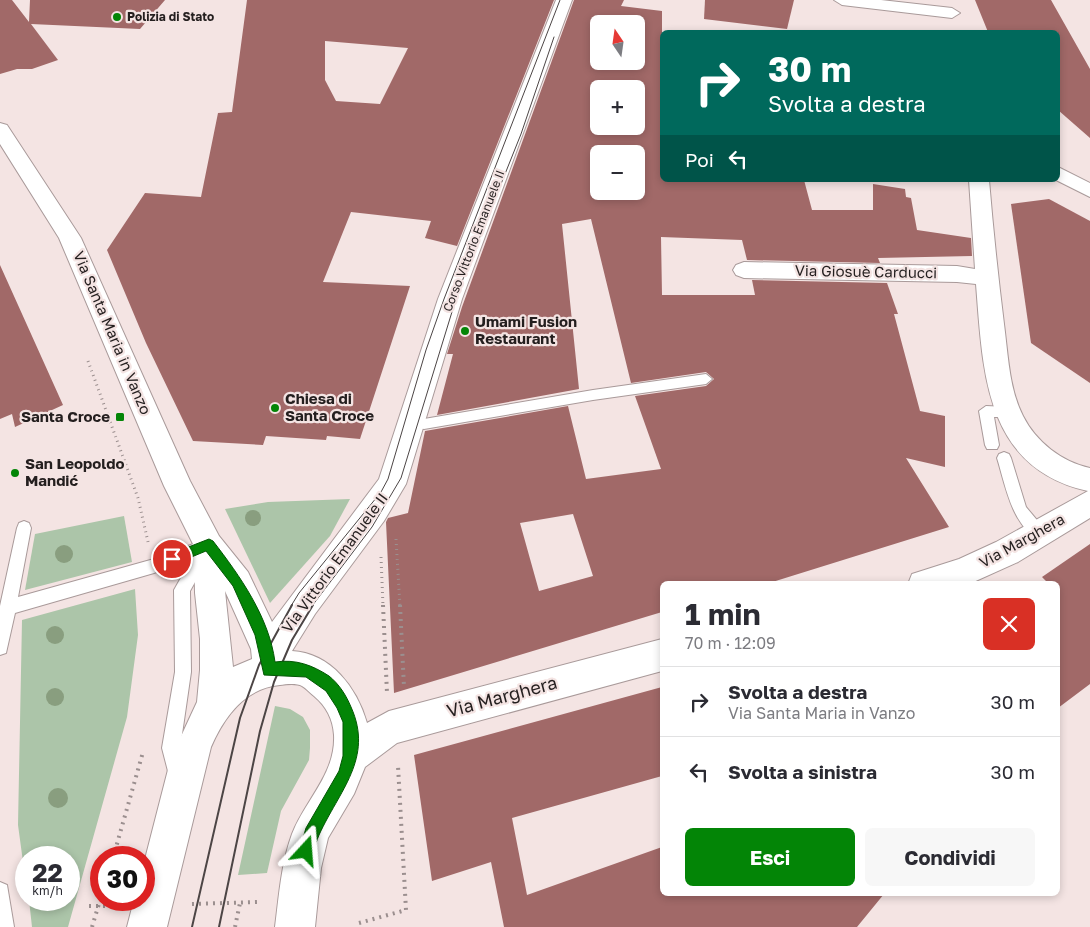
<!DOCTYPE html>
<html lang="it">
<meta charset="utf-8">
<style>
:root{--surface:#fff;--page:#f7f7f7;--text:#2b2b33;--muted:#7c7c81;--line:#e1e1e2;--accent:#038506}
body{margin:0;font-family:"Golos Text",sans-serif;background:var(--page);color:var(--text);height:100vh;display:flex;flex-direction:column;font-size:19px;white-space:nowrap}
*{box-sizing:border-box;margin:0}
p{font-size:16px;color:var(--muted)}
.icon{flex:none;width:28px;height:28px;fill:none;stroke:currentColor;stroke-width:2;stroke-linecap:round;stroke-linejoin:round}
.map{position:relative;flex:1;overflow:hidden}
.details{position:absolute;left:660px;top:581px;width:400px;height:315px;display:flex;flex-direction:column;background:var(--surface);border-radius:8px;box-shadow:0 2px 8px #0003}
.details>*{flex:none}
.guide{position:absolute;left:660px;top:30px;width:400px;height:152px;border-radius:8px;box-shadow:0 2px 8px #0003;background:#00695c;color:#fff;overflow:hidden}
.needle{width:32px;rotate:347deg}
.controls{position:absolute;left:590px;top:15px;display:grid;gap:10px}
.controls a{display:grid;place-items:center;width:55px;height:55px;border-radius:8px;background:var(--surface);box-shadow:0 2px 8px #0003;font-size:25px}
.speed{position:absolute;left:15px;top:846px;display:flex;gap:10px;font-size:25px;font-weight:700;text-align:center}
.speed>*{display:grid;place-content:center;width:65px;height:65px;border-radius:50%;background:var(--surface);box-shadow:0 2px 8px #0003;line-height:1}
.speed small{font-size:12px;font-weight:400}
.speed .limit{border:8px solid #d22;background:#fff;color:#111}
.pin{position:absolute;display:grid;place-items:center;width:42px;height:42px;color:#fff;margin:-21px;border:2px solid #fff;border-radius:50%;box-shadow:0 1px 5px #0007}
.me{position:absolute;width:55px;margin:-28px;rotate:19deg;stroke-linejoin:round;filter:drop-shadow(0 0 4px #0008)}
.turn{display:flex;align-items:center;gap:18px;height:105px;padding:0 25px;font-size:22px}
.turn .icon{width:65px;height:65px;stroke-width:2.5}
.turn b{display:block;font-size:35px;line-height:42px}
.then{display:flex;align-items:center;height:48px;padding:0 25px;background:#0003;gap:10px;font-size:19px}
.round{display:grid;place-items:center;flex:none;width:52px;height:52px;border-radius:8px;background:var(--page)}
.overview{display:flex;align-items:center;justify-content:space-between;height:85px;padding:0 25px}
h1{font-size:30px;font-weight:700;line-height:38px}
.cta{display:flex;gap:10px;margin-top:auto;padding:10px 25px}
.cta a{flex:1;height:58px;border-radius:8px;background:var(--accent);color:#fff;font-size:20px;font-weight:700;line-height:58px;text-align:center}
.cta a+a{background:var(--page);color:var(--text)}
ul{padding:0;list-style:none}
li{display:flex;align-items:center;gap:15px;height:70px;padding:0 25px;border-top:1px solid var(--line)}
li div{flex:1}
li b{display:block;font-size:19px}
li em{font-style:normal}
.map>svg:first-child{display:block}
.green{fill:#acc5a9}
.building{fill:#a16968;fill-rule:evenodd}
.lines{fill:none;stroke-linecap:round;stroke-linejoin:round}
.lane-casing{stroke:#a99a9a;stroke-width:2}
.street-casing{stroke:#a99a9a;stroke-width:2}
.path-far1{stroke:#9b8f8f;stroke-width:3;stroke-dasharray:1 4;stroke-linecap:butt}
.path{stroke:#9b8f8f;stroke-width:4;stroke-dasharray:2 5;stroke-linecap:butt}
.lane{fill:#fff;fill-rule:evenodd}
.street{fill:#fff;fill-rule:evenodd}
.tram-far1{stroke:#4c4545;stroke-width:1}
.tram{stroke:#4c4545;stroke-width:2}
.tree{fill:#899e7f}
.route{fill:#038506;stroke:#025604}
.poi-dot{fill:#038506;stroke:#f4e4e3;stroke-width:2}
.labels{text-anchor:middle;stroke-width:4.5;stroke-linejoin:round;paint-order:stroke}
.far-poi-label{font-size:12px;font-weight:bold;fill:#241f1f;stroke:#f4e4e3;text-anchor:start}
.far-street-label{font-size:12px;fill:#241f1f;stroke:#f4e4e3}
.street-label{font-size:15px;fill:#241f1f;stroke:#f4e4e3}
.poi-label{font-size:15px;font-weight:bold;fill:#241f1f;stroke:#f4e4e3;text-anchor:start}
.near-street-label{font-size:18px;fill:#241f1f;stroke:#f4e4e3}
</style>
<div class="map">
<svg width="1090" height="927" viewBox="0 0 1090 927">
<rect width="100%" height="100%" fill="#f4e4e3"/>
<g class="green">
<path d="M350,499L330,536L270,603L225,509L268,502Z"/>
<path d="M124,516L132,562L25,590L35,534Z"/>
<path d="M135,589L138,635L127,717L68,927H32L29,900H69V858H26V884L18,825L22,620Z"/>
<path d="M275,706L290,709L303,717L310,730V748L309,760L281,811L267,873L238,875Z"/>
</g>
<g class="building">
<path d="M0,0H12L29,22L30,0H165L140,29L31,24L58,60L32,69H17L0,74Z"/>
<path d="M247,0H554L457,246L425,238L431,221L351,212L323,282L410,286L360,439L327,436L326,440L266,436L263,445L193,441L146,343L107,250L145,193L201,197L218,113L232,112ZM325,41L408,48L380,104L336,101L325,80Z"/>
<path d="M574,0H624L621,6L662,11V180H804L812,210H873V184L905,189L906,197L911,198L917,230L971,238L972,256L878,258L880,263L747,260L742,240L661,237L662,295H755L752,280L887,283L898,314H894L920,411L945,416V467L906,458L949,527L766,584H662V612L394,693L386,522L388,518L408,513L425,431L568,406L586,479L661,469L635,396L706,386L714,379L706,372L631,383L591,219L562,224L579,389L437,415L453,354H447L462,307ZM599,24H636V61H599ZM599,89H636V126H599ZM599,154H636V191H599ZM573,514L593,576L539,591L520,523Z"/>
<path d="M705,0H794L787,29L704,19Z"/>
<path d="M975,0H1051L1090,69V138L1058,110V32H988Z"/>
<path d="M1049,199L1090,221V383L1031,343L1011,204Z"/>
<path d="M0,265L63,405L15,427L12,414L0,419Z"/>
<path d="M1090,544V684L1058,708V584H1049L1042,577Z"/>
<path d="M662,687V776L512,818L527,895L662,847V894H884L857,927H504L491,862L432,881L414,755Z"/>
</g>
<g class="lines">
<g class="lane-casing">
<g id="lane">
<path d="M706,374L712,379L706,384L593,400L424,429L407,426L405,422L412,417L424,419L593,390Z"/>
<path d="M986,406L1008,407L1015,412L1008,417H994L999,445L997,449H987L985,445L979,411Z"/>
<path d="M1004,452L1009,454L1011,458L1026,507L1047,532L1045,537L1040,539C1012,528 1005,483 997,458L999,454Z"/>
<path d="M24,521L29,523L31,528L18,597L154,559L209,538L214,540L216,545L214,550L209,552L208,559L190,591L191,672L180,748L185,773L182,779L176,782L170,779L162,748L175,672L174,590L192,558L154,573L15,613L6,653L0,655V606L17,528L19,523Z"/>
<path d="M0,882L7,885L14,927H0Z"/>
</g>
</g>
<g class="street-casing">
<g id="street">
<path d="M556,0H572L462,299L406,484L384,521L315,614L292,651C331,653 357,688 367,723L389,711L662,639V671L397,743L365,767L354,794L328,838L321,868L315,927H275C279,896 281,864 292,834C305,800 336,774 334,735C333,719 326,706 314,696C310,693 306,688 302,686C297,683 286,684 280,685C245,688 224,717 211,747L167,927H127L134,900H144V863L171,758L197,702L200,670V639L195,593L194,546L164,486L59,238L0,144V123L7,125L81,238L190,481L219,536L248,572L272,622L379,479L438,299ZM225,591L251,649L252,659L233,667Z"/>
<path d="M834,0H881L952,8L960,13L952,18L842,5Z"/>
<path d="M1058,167L1090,183V197L1056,180Z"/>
<path d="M969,180H989C993,228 998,276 1004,324C1008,354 1009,389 1023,416C1036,442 1062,462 1090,468V518L1018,562L969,584H908L912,574L959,559L996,542L1088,491C984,468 983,371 976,284L957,282L744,278L736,275L733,270L736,265L744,262L957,266L975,269Z"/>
</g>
</g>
<g class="path-far1">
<path d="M88,361L138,498L148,542"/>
<path d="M396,539L400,606"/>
<path d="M381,557L383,606"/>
</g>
<g class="path">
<path d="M383,605L387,693"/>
<path d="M400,605L404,687"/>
<path d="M113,858L143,752"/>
<path d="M192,904L258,902"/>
<path d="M89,906H113"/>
<path d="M359,923L406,910L398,766"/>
<path d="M92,927L101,897"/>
<path d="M235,927L240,903"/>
</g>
<use href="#lane" class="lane"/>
<use href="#street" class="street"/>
<g class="tram-far1">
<path d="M291,606L299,593L381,492L388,479L426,350L444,299L560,0"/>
<path d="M312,606L372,527L401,478L459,289L521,134L554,37"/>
</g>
<g class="tram">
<path d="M192,927L240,718L259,665L292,605"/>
<path d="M219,927L260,731L274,682L292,640L313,605"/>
</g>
</g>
<g class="tree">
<circle cx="253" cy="518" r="8"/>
<circle cx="64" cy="554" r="9"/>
<circle cx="55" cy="635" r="9"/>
<circle cx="55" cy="697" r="9"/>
<circle cx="58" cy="798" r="10"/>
</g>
<path class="route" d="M209,539L213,541C240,576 269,617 275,662C296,659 312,665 329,676C339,684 346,695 351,707C374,758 339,791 319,835C316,841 315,849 312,857L306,859L301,857L299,851L306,828L339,771L343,756V722L337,708L326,691L306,677L264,675L255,635L233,586L206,551L172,565L168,563L166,559L168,555Z"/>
<g class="poi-dot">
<circle cx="117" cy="17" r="5"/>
<circle cx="465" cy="331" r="5"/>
<circle cx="275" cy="408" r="5"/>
<rect x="115" y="412" width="10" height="10" rx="2.5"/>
<circle cx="15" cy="473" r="5"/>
</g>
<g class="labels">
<g class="far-poi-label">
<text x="127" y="21">Polizia di Stato</text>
</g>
<g class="far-street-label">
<text transform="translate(474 241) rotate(-69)" y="4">Corso Vittorio Emanuele II</text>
</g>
<g class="street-label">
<text transform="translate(866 272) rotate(1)" y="5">Via Giosuè Carducci</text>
<text transform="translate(112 333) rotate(67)" y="5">Via Santa Maria in Vanzo</text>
<text transform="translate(1022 541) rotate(-29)" y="5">Via Marghera</text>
<text transform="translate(335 563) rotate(-54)" y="5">Via Vittorio Emanuele II</text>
</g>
<g class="poi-label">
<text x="475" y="327">Umami Fusion<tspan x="475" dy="17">Restaurant</tspan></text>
<text x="285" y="404">Chiesa di<tspan x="285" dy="17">Santa Croce</tspan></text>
<text x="110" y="422" text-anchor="end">Santa Croce</text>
<text x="25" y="469">San Leopoldo<tspan x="25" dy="17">Mandić</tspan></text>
</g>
<g class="near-street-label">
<text transform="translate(502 697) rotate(-15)" y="6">Via Marghera</text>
</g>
</g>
</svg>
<div class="controls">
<a><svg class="needle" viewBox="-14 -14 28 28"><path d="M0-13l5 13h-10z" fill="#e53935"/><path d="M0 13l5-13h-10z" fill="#7c7c81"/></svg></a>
<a>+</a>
<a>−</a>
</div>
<div class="speed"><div>22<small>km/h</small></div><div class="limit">30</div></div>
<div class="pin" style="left:172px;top:559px;background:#d93025"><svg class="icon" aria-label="arrive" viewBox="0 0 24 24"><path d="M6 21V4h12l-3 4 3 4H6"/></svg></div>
<svg class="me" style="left:306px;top:851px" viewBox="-20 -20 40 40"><path d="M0-17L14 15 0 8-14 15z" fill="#038506" stroke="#fff" stroke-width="4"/></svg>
<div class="guide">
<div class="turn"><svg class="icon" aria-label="right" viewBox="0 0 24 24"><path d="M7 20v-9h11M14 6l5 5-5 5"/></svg><div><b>30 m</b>Svolta a destra</div></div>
<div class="then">Poi<svg class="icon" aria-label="left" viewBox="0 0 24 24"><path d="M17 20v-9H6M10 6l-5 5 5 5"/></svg></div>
</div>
<section class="details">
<div class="overview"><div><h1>1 min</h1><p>70 m · 12:09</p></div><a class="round" style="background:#d93025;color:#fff"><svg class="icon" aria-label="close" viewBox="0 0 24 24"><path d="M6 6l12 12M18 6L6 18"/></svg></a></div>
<ul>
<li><svg class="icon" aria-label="right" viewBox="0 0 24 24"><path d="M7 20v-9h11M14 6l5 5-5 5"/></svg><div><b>Svolta a destra</b><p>Via Santa Maria in Vanzo</p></div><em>30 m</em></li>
<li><svg class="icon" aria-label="left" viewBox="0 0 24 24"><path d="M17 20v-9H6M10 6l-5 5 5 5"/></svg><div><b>Svolta a sinistra</b></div><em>30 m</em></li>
</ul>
<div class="cta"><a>Esci</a><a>Condividi</a></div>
</section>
</div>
